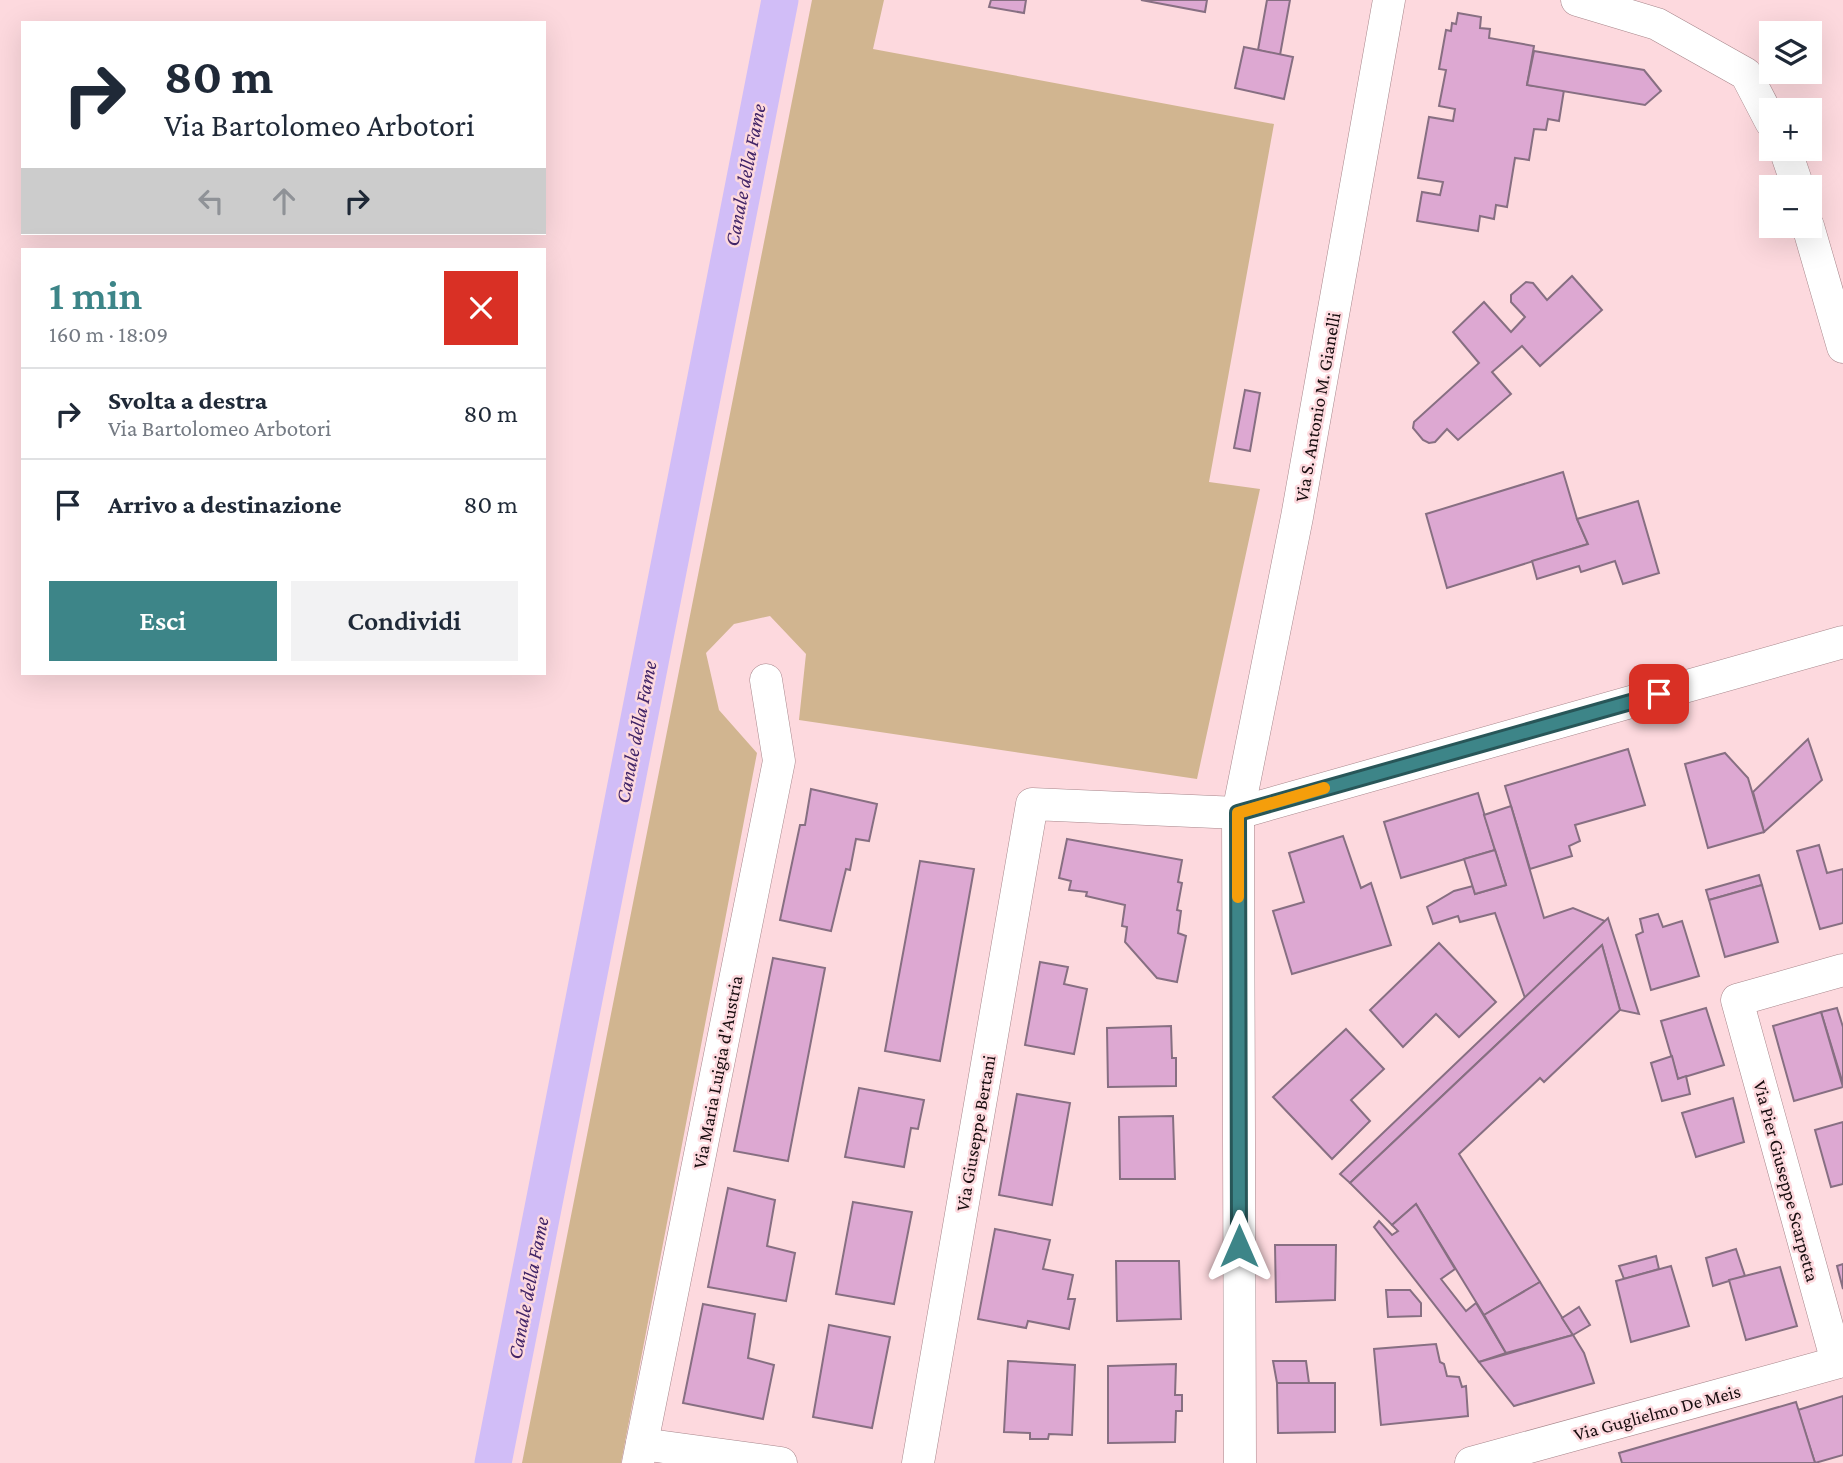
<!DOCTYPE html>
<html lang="it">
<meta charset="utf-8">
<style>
:root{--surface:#fff;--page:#f2f2f3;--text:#1f2937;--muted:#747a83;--line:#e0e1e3;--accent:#3d8588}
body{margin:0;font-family:"Crimson Pro",serif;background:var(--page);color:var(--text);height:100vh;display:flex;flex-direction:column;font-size:26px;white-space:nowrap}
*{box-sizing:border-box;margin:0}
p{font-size:23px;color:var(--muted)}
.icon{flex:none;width:38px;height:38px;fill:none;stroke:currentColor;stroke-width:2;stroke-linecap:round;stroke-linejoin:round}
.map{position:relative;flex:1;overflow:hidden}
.panel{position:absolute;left:21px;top:248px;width:525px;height:427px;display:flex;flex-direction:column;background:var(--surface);border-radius:0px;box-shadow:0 7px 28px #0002}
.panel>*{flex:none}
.hud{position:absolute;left:21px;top:21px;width:525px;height:214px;border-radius:0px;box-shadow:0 7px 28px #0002;background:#fff;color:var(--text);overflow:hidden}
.fabs{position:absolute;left:1759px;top:21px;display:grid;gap:14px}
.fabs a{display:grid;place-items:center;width:63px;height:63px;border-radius:0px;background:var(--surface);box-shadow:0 7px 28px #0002;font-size:35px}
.pin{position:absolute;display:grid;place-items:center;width:60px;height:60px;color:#fff;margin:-30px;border-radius:14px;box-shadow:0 4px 10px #0006}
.me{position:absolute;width:77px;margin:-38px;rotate:0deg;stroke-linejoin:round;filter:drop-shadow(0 0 5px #0008)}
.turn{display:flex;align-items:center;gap:24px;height:147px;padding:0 28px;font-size:32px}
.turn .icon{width:91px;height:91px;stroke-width:2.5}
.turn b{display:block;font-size:49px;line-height:60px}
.lanes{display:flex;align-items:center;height:66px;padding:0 28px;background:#0003;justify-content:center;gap:35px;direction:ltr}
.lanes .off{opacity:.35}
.round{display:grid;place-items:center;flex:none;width:74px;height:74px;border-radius:0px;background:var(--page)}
.summary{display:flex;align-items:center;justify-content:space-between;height:119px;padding:0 28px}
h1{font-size:42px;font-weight:600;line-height:52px;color:var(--accent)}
.action{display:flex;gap:14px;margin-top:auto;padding:14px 28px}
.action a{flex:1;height:80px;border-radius:0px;background:var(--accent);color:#fff;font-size:28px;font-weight:600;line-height:80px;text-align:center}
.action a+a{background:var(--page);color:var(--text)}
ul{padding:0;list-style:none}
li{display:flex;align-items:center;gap:21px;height:91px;padding:0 28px;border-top:2px solid var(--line)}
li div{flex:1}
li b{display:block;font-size:26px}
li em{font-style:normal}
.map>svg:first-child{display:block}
.green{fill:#d1b590}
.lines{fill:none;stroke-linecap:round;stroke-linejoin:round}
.canal{stroke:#d1bdf7;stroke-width:37}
.building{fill:#dda8d2;stroke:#876f82;stroke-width:2}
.minor-casing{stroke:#a7868b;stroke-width:33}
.minor{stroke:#fff;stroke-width:32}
.route-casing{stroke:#285658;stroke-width:18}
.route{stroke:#3d8588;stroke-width:12}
.slow{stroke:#f59e0b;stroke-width:12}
.labels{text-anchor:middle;stroke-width:5;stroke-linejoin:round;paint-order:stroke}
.street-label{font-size:19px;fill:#180d0f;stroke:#fdd9de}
.water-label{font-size:21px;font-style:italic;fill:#412467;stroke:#fdd9de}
</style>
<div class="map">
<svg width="1843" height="1463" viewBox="0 0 1843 1463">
<rect width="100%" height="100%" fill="#fdd9de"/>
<path class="green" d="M812,0H884L873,49L1274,124L1209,482L1260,489L1197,779L799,720L806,654L770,616L734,624L706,653L719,710L757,753L621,1463H522Z"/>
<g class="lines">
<path class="canal" d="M493,1463L780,0"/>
</g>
<g class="building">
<path d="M991,0H1026L1024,13L989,7Z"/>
<path d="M1141,0H1207L1205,12Z"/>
<path d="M1267,0H1290L1280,55L1258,50Z"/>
<path d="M1458,13L1481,17L1480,28L1490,29L1489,38L1534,46L1527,85L1564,90L1559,121L1548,119L1546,130L1534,129L1529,160L1515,158L1507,207L1496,205L1494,219L1480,216L1478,231L1417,221L1422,192L1440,195L1443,182L1418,178L1429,117L1453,121L1455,109L1439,106L1446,70L1439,69L1446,30L1451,31L1452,23L1456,24Z"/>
<path d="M1244,47L1293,57L1284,99L1235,88Z"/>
<path d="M1534,51L1644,70L1661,91L1645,105L1527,85Z"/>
<path d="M1572,276L1602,310L1540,366L1522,346L1492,372L1511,394L1458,440L1447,429L1435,442L1429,443L1423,440L1413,428L1414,422L1479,363L1453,332L1484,302L1511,332L1525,317L1511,302V295L1526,282L1533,283L1547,300Z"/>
<path d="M1245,390L1260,393L1250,451L1234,448Z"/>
<path d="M1563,472L1577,519L1588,544L1447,588L1426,514Z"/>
<path d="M1638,501L1659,573L1623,584L1615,561L1581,572L1579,566L1537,579L1532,561L1588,544L1577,519Z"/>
<path d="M1808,739L1822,780L1764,832L1753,792Z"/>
<path d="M1628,749L1645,805L1575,825L1580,841L1569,846L1572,856L1530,869L1505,786Z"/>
<path d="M1725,753L1748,778L1764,832L1708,848L1685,764Z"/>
<path d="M811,789L877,804L869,841L856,839L850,870L846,869L831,931L780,920L800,825H805Z"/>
<path d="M1478,793L1495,850L1401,878L1384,822Z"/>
<path d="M1511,806L1544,918L1573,908L1605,921L1525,998L1495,913L1460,922L1458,916L1433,924L1427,907L1454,891L1473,886L1475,894L1506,885L1484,815Z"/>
<path d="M1343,836L1361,888L1371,883L1391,945L1292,974L1273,911L1304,902L1289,853Z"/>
<path d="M1067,839L1182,860L1178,882L1182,883L1177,910L1181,911L1178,933L1186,936L1177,982L1157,978L1125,942L1127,927L1122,926L1125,905L1086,896L1087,892L1069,890L1071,881L1059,878Z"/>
<path d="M1819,845L1827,873L1843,869V923L1820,929L1797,851Z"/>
<path d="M1495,850L1506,885L1475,894L1464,859Z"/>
<path d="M920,861L974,869L940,1061L885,1051Z"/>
<path d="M1759,875L1762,885L1709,900L1706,890Z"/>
<path d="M1762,885L1778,942L1725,957L1709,900Z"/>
<path d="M1658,914L1663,927L1682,921L1699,976L1651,990L1636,935L1643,932L1640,919Z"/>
<path d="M1608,918L1639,1014L1620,1010L1602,945L1350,1183L1340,1174Z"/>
<path d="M1439,943L1496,1002L1459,1037L1436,1014L1403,1047L1370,1010Z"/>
<path d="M1602,945L1620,1010L1544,1082L1540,1078L1459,1154L1540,1282L1484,1315L1416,1204L1392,1225L1350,1183Z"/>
<path d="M773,958L825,968L788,1161L734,1151Z"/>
<path d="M1040,962L1068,967L1064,984L1087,989L1074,1054L1025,1045Z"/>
<path d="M1706,1008L1724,1065L1678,1079L1661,1021Z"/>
<path d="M1837,1008L1843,1027V1084L1821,1012Z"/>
<path d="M1821,1012L1843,1087L1794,1101L1773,1026Z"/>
<path d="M1171,1026L1172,1058H1176V1086L1108,1087L1107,1028Z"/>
<path d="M1346,1029L1384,1069L1351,1100L1370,1121L1332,1159L1273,1097Z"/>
<path d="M1672,1056L1678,1079L1686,1076L1690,1094L1662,1101L1651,1063Z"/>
<path d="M859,1088L924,1100L918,1129L911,1128L904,1167L845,1157Z"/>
<path d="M1017,1094L1070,1103L1052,1205L999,1195Z"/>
<path d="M1733,1098L1744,1142L1696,1157L1682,1113Z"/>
<path d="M1173,1116L1175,1179H1120L1119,1117Z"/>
<path d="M1843,1122V1184L1831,1187L1815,1130Z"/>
<path d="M728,1188L775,1200L767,1246L795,1253L786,1301L708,1287Z"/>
<path d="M853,1202L912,1212L894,1304L836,1294Z"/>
<path d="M1416,1204L1455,1269L1441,1279L1466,1311L1476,1303L1506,1353L1479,1362L1374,1227L1379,1221L1392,1235L1398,1231L1392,1225Z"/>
<path d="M995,1229L1050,1240L1043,1269L1073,1275L1068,1299H1075L1069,1329L1028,1321L1026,1328L978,1319Z"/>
<path d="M1275,1245H1336L1335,1300L1276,1302Z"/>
<path d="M1736,1249L1745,1276L1713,1286L1706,1258Z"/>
<path d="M1656,1256L1659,1269L1624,1279L1619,1266Z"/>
<path d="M1116,1261H1179L1181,1319L1117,1321Z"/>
<path d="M1843,1264V1289L1837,1266Z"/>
<path d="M1671,1266L1689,1326L1631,1342L1616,1281Z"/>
<path d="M1780,1267L1797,1326L1746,1340L1729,1280Z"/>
<path d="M1540,1282L1573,1335L1506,1353L1484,1315Z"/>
<path d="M1386,1290H1410L1421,1303V1316L1388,1317Z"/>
<path d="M703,1304L755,1314L748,1358L774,1365L763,1419L683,1403Z"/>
<path d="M1579,1307L1590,1325L1573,1335L1562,1318Z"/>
<path d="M829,1325L890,1337L872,1428L813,1417Z"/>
<path d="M1573,1335L1584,1353L1594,1383L1514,1406L1479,1362Z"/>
<path d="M1436,1344L1440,1362L1444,1364L1447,1376L1459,1377L1462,1387L1466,1386L1468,1416L1381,1425L1374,1349Z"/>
<path d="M1008,1361L1075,1365L1072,1435L1049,1434L1048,1439H1030V1433L1004,1432Z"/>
<path d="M1273,1361H1306L1309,1383H1277Z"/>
<path d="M1176,1364L1175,1395H1182V1411H1176L1175,1442L1108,1443V1366Z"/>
<path d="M1277,1383H1335V1432L1278,1433Z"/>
<path d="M1843,1396V1455L1815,1463L1798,1410Z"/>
<path d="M1796,1402L1815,1463H1622L1619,1453Z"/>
</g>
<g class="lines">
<g class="minor-casing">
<g id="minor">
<path d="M1577,0L1657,24L1746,74L1771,122"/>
<path d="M1785,149L1798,187"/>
<path d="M1808,226L1843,347"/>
<path d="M1837,1362L1737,1000L1843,970"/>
<path d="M642,1444L781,1463"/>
<path d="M638,1463L779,761L766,680"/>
<path d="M918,1463L1032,804L1238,813L1843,642"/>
<path d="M1240,1463L1238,813L1297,517L1389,0"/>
<path d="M1471,1463L1843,1361"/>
</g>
</g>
<use href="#minor" class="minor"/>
</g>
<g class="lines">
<g class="route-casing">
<path id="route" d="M1239,1246L1238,813L1659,694"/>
</g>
<use href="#route" class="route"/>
<path class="slow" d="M1238,897V813L1324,788"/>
</g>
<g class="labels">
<g class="street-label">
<text transform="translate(1317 407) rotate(-80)" y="7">Via S. Antonio M. Gianelli</text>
<text transform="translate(717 1072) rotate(-79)" y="7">Via Maria Luigia d'Austria</text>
<text transform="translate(975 1133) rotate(-80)" y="7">Via Giuseppe Bertani</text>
<text transform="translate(1787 1181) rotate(75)" y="7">Via Pier Giuseppe Scarpetta</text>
<text transform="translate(1657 1412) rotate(-15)" y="7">Via Guglielmo De Meis</text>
</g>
<g class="water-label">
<text transform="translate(745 175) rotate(-79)" y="7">Canale della Fame</text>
<text transform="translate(636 732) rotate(-79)" y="7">Canale della Fame</text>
<text transform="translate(528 1288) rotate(-79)" y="7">Canale della Fame</text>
</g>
</g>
</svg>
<div class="fabs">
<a><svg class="icon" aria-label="layers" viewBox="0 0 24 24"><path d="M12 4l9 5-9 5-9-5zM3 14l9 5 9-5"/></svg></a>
<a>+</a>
<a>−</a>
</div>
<div class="pin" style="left:1659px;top:694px;background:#d93025"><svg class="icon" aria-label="arrive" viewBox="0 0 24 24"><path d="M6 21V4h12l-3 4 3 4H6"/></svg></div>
<svg class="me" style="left:1239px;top:1246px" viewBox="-20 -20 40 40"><path d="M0-17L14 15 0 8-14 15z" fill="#3d8588" stroke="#fff" stroke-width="4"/></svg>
<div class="hud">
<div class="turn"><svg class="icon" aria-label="right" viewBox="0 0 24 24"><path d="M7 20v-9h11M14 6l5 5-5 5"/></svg><div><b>80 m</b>Via Bartolomeo Arbotori</div></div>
<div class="lanes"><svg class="icon off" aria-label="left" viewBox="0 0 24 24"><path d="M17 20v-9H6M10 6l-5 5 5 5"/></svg><svg class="icon off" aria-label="ahead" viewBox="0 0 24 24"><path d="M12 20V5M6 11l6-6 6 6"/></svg><svg class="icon" aria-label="right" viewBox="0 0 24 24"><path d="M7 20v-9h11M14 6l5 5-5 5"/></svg></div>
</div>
<section class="panel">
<div class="summary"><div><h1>1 min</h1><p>160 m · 18:09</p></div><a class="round" style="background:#d93025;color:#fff"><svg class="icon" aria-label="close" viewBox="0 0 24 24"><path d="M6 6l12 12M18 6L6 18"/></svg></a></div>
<ul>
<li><svg class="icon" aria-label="right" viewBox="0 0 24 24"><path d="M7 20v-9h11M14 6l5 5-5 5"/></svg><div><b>Svolta a destra</b><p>Via Bartolomeo Arbotori</p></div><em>80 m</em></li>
<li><svg class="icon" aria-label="arrive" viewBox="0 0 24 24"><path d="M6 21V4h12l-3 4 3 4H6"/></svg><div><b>Arrivo a destinazione</b></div><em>80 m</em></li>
</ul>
<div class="action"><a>Esci</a><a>Condividi</a></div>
</section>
</div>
